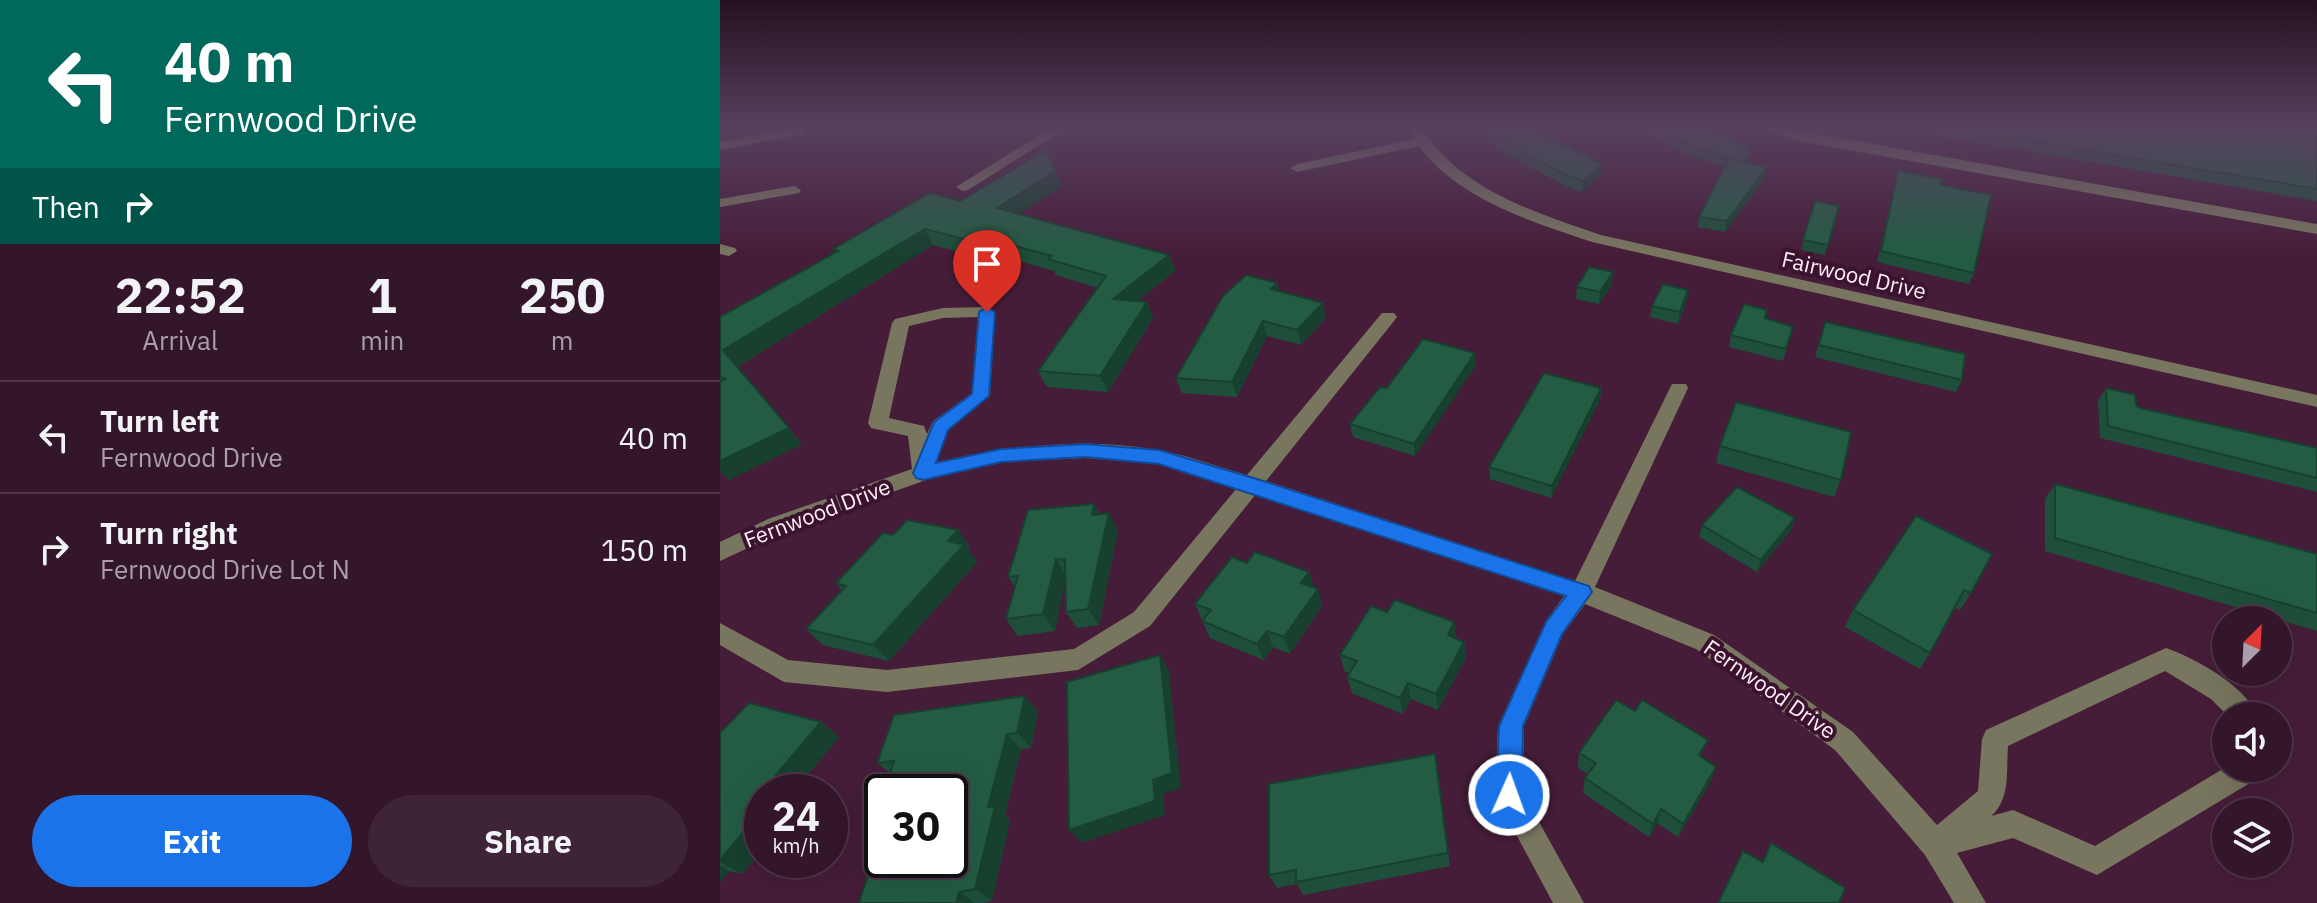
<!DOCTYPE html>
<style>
:root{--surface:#34162b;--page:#3f2337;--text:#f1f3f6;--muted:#a99fa9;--line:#4e3547;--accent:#1a73e8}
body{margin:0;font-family:"IBM Plex Sans",sans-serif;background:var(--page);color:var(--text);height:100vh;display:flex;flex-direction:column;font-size:30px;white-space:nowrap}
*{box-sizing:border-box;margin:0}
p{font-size:26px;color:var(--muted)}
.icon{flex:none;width:44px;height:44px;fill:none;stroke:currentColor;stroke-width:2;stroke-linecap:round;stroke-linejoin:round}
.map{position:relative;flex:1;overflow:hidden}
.drawer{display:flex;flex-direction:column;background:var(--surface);width:720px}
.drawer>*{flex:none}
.guide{background:#00695c;color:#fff;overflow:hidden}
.needle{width:52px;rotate:24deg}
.buttons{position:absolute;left:1492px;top:606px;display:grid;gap:16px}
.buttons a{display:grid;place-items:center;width:80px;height:80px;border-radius:50%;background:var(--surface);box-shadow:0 8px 32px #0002,0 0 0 2px var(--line);font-size:40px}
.speed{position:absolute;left:24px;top:774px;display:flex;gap:16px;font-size:40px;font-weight:700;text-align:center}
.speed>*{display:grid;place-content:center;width:104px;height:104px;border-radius:50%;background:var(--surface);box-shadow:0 8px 32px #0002,0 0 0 2px var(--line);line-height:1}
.speed small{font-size:20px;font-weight:400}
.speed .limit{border:4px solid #111;border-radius:12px;background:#fff;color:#111}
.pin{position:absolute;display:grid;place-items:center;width:68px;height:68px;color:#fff;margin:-82px -34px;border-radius:50% 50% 50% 0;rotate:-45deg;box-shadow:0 0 8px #0007}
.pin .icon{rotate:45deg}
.me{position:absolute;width:88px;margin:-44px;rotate:2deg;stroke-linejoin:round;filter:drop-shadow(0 0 6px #0008)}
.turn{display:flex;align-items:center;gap:28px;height:168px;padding:0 32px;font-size:36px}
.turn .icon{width:104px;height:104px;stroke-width:2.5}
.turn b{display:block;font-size:56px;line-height:68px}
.then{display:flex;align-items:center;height:76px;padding:0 32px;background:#0003;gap:16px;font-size:30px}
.eta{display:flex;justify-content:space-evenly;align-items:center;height:136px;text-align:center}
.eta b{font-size:48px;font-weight:800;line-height:56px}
.cta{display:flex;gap:16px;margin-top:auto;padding:16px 32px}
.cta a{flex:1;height:92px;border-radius:48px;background:var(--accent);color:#fff;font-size:32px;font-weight:800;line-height:92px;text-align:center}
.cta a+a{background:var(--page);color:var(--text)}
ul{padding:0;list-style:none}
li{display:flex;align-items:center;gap:24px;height:112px;padding:0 32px;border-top:2px solid var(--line)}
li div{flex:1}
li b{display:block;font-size:30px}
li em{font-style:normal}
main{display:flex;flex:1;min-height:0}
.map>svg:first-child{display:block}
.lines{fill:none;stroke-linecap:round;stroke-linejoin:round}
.minor{fill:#797660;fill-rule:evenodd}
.wall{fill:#1e4f3a}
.shaded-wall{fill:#18402f}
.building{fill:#235c43;stroke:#18402f;stroke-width:2}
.route{fill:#1a73e8;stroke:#114b97;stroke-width:2}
.labels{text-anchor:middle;stroke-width:8;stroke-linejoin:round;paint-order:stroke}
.street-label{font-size:22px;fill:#feeef7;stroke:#3b132e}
</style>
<main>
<section class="drawer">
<div class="guide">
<div class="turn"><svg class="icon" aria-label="left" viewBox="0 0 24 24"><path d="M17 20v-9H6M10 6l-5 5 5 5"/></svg><div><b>40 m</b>Fernwood Drive</div></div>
<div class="then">Then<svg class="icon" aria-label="right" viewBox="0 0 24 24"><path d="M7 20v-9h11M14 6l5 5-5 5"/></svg></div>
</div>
<div class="eta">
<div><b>22:52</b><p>Arrival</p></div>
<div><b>1</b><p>min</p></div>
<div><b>250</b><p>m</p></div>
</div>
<ul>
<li><svg class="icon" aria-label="left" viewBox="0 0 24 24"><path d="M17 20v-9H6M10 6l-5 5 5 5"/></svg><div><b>Turn left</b><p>Fernwood Drive</p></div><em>40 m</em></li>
<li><svg class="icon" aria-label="right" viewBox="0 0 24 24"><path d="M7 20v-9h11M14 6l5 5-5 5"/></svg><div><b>Turn right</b><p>Fernwood Drive Lot N</p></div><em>150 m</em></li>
</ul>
<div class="cta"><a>Exit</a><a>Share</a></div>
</section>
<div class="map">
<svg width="1597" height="903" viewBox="0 0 1597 903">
<rect width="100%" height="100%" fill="#461d39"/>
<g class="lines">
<g class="minor">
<path d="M78,127L84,128V134L0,150V142Z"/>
<path d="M332,127H348L248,190L243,191L236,187Z"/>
<path d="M688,127H701C739,189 816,213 881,235L1597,395V407L872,242C813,222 737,199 699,146L577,172L570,168L577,164L695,139Z"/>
<path d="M1039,127H1059L1597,224V234L1074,140Z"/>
<path d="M74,186L81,190L79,193L0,207V199Z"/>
<path d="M0,244L15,248L17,251L9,256L0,254Z"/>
<path d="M267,307L275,312L270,396L228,430L217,462C289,446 364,437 438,450C468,455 498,467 527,475L662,313H674L677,317L674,321L546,481L855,581L950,388L952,384H966L968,388L875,587L994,635L1133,732L1217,825L1258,791L1262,739L1266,730L1446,648C1477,659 1524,685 1538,716H1508L1491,699L1445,671L1288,746C1286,770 1291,799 1271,816L1293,810L1375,846L1506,767L1543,768L1540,777L1377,875L1293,838L1237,853L1266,903H1234L1205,855L1115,750L976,649L865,604L843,634L804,726L803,793L864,903H833L775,795L778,726L826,621L844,596L536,494L430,626L358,670L167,692L64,682L0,645V623L68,660L167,670L354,649L414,612L517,488L439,464L365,458L281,462L206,480L64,531L0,561V542L48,519L192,469L188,436L151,428L148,423L172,323L175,319L223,308ZM258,317L252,393L213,421L207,434L204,426L169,418L189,326L223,318Z"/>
</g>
</g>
<g class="wall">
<path d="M757,127H813L881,175L862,192L847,187L779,150Z"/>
<path d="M912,127H985L1029,158L1027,162L1047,167L1045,178L1005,232L978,227L979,217L1004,166L974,157Z"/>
<path d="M1193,127H1597V201L1192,131Z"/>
<path d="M1178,171L1221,185L1254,273L1249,284L1157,262L1175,182Z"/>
<path d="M342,186L298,214L449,255L455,271L417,301L427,302L433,318L388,392L327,387L318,371L378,288L336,275L334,271L270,253L263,258L213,245L17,367L82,444L9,480L0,471V317L115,252L113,249L240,201Z"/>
<path d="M1095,201L1119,206L1105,255L1081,250Z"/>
<path d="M557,283L559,291L606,318L581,345L547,336L517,397L462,393L456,378Z"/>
<path d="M892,284L879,304L856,299L857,287Z"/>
<path d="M968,290L966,302L958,324L930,317L932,306Z"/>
<path d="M1047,310L1045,318L1073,327L1063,361L1009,347L1011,335Z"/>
<path d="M1105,322L1242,380L1236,392L1095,357Z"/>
<path d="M755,353L756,365L695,456L633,437L630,424L667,388Z"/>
<path d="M881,388L880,400L831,498L770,479L769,467Z"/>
<path d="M1386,388L1420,408L1597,448V492L1380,438L1378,400Z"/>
<path d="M1000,446L1121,480L1114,497L996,463Z"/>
<path d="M1335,484L1597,554V631L1325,551V499Z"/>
<path d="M374,504L380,514L398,530L379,625L357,628L346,612L345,580L335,631L298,636L286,619L295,587L288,577Z"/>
<path d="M1196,516L1251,593L1240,610L1234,607L1210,653L1200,669L1125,627L1133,610Z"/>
<path d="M982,525L1071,530L1037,572L979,537Z"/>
<path d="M238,530L250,547L248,550L257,562L169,661L103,645L86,629L122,590L116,583L173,535Z"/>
<path d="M527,563L589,572L594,588L602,606L570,654L553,647L544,660L490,638L475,604Z"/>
<path d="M667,612L734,622L736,638L744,642L746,658L718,710L691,699L683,714L632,693L627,677L630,673L624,671L620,655Z"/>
<path d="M305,696L318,712L311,748L301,749L285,815L290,820L272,901L262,903H139L230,860L170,773L157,763Z"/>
<path d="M101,722L119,737L78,787L85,792H42V850L22,874L9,871L0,882V733Z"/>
<path d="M859,753L981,757L996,767L991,781L958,837L937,823L929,837L863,793L865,778L868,774L858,768Z"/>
<path d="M715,754L730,866L583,895L577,884L557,888L549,875Z"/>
</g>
<g class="shaded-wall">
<path d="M882,164L881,175L862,192L863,181Z"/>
<path d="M1047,167L1045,178L1005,232L1007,221Z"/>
<path d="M335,171L342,186L284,224L277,208Z"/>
<path d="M205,229L213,245L17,367L3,350Z"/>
<path d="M262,237L270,253L263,258L255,242Z"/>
<path d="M449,255L455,271L399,315L393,299Z"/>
<path d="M893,272L892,284L879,304L880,292Z"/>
<path d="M557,283L561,298L551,289Z"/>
<path d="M968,290L966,302L958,324L960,312Z"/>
<path d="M427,302L433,318L388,392L380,376Z"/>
<path d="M603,303L606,318L581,345L577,330Z"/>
<path d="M543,321L547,336L517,397L512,382Z"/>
<path d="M755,353L756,365L695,456L694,444Z"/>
<path d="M881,388L880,400L831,498L832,486Z"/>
<path d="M69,428L82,444L9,480L0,471V461Z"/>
<path d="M374,504L383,521L372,515Z"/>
<path d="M389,513L398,530L379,625L368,609Z"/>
<path d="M1075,518L1071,530L1037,572L1041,560Z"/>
<path d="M238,530L250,547L248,550L257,562L169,661L153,645L228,541Z"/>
<path d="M336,559L346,576L335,631L323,614Z"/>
<path d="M589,572L594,588L581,583Z"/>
<path d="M598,589L602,606L570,654L564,637Z"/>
<path d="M734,622L736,639L728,635Z"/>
<path d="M547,631L553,647L544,660L537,644Z"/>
<path d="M744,642L746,658L718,710L716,694Z"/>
<path d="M440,655L449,671L461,788L443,794L445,815L362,843L349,830L433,780Z"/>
<path d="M688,683L691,699L683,714L680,698Z"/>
<path d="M305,696L318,712L311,748L297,733Z"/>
<path d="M101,722L119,737L78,787L85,792H57L56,775Z"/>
<path d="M287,734L301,749L285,815L290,820L272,901L255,889L268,807Z"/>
<path d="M996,767L991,781L958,837L963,824Z"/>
<path d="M941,809L937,823L929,837L933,824Z"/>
<path d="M42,810V850L22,874L0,862V860Z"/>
<path d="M0,865L9,871L0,882Z"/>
<path d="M239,892L255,903H236Z"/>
</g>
<g class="building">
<path d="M767,127H813L816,130L882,164L863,181L848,176L779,139Z"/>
<path d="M934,127H985L1031,148L1025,162L1047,167L1007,221L979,217L1009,158L1024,162L976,147Z"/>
<path d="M1229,127H1597V189Z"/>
<path d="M326,150L335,171L277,208L449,255L393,299L427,302L380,376L318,371L386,276L328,259L332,256L262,237L255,242L205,229L3,350L69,428L0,461V381L5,379L0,377V317L118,251L113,249L210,193L240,201Z"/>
<path d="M1178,171L1222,179L1221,185L1271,195L1254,273L1161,251Z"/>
<path d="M1095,201L1119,206L1108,245L1083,240Z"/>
<path d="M869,267L893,272L880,292L857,287Z"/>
<path d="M526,275L557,283L551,289L603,303L577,330L543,321L512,382L456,378L503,296Z"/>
<path d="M943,284L968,290L960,312L932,306Z"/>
<path d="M1024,304L1047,310L1045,318L1073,327L1066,349L1011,335Z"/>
<path d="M1105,322L1245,354L1242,380L1099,345Z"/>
<path d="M703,339L755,353L694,444L630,424L660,387L667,388Z"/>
<path d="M824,373L881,388L832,486L769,467Z"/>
<path d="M1386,388L1415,395L1416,405L1420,408L1597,448V478L1388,426Z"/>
<path d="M1016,402L1131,432L1121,480L1000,446Z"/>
<path d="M1335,484L1597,554V613L1335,538Z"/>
<path d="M1017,487L1075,518L1041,560L982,525Z"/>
<path d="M374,504L372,515L389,513L368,609L346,612L345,560L336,559L323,614L286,619L298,576L288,577L308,510Z"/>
<path d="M1196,516L1272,554L1251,593L1244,590L1210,653L1133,610Z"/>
<path d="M187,520L238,530L228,541L244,545L153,645L86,629L126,586L116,583L163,533L173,535Z"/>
<path d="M535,552L589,572L581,583L598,589L564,637L547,631L537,644L482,621L491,610L475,604L512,557L527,563Z"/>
<path d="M675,600L734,622L728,635L744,642L716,694L688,683L680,698L627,677L637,661L620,655L651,606L667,612Z"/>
<path d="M440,655L452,773L433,780L435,801L349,830L347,682Z"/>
<path d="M305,696L297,733L287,734L268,807L275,806L255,889L239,892L236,903H139L162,831V860H230V792H164L174,761L157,763L174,715Z"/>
<path d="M896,700L915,711L922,700L988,740L979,755L996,767L963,824L941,809L933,824L865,778L876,763L859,753Z"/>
<path d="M29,703L101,722L56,775L67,779L57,792H42V810L0,860V733Z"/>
<path d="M715,754L728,853L576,882V870L549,875V784Z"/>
<path d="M1051,843L1125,888L1119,903H998L1023,851L1043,862Z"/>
</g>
<linearGradient id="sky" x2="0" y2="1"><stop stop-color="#26101f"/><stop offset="0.5" stop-color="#57405f"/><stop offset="1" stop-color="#57405f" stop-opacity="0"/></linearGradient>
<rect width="1597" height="254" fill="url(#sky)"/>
<path class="route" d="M267,307L275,312L269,396L228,430L216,463L281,449L365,444L439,450L537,479L869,586L872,592L842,634L803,726L802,795L798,803L789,807L780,803L776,795L779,726L826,622L846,596L439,464L365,457L281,462L203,480L196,478L193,473L214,422L252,394L259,312Z"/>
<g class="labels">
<g class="street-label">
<text transform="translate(1134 275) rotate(13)" y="8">Fairwood Drive</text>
<text transform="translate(97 513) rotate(-21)" y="8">Fernwood Drive</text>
<text transform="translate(1050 689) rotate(35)" y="8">Fernwood Drive</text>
</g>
</g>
</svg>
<div class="buttons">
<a><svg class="needle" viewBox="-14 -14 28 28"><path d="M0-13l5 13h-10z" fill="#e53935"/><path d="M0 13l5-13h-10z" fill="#a99fa9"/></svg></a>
<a><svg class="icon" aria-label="sound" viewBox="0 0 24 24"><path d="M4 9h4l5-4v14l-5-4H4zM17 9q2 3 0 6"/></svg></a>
<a><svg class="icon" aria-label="layers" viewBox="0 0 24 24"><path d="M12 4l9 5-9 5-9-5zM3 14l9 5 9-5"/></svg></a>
</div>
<div class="speed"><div>24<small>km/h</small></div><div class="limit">30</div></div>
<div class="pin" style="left:267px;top:312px;background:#d93025"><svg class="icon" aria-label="arrive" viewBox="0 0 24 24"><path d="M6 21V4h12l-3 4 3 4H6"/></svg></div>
<svg class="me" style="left:789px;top:795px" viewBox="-20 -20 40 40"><circle r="17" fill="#1a73e8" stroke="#fff" stroke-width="3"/><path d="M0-11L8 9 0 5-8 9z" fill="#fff"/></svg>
</div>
</main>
